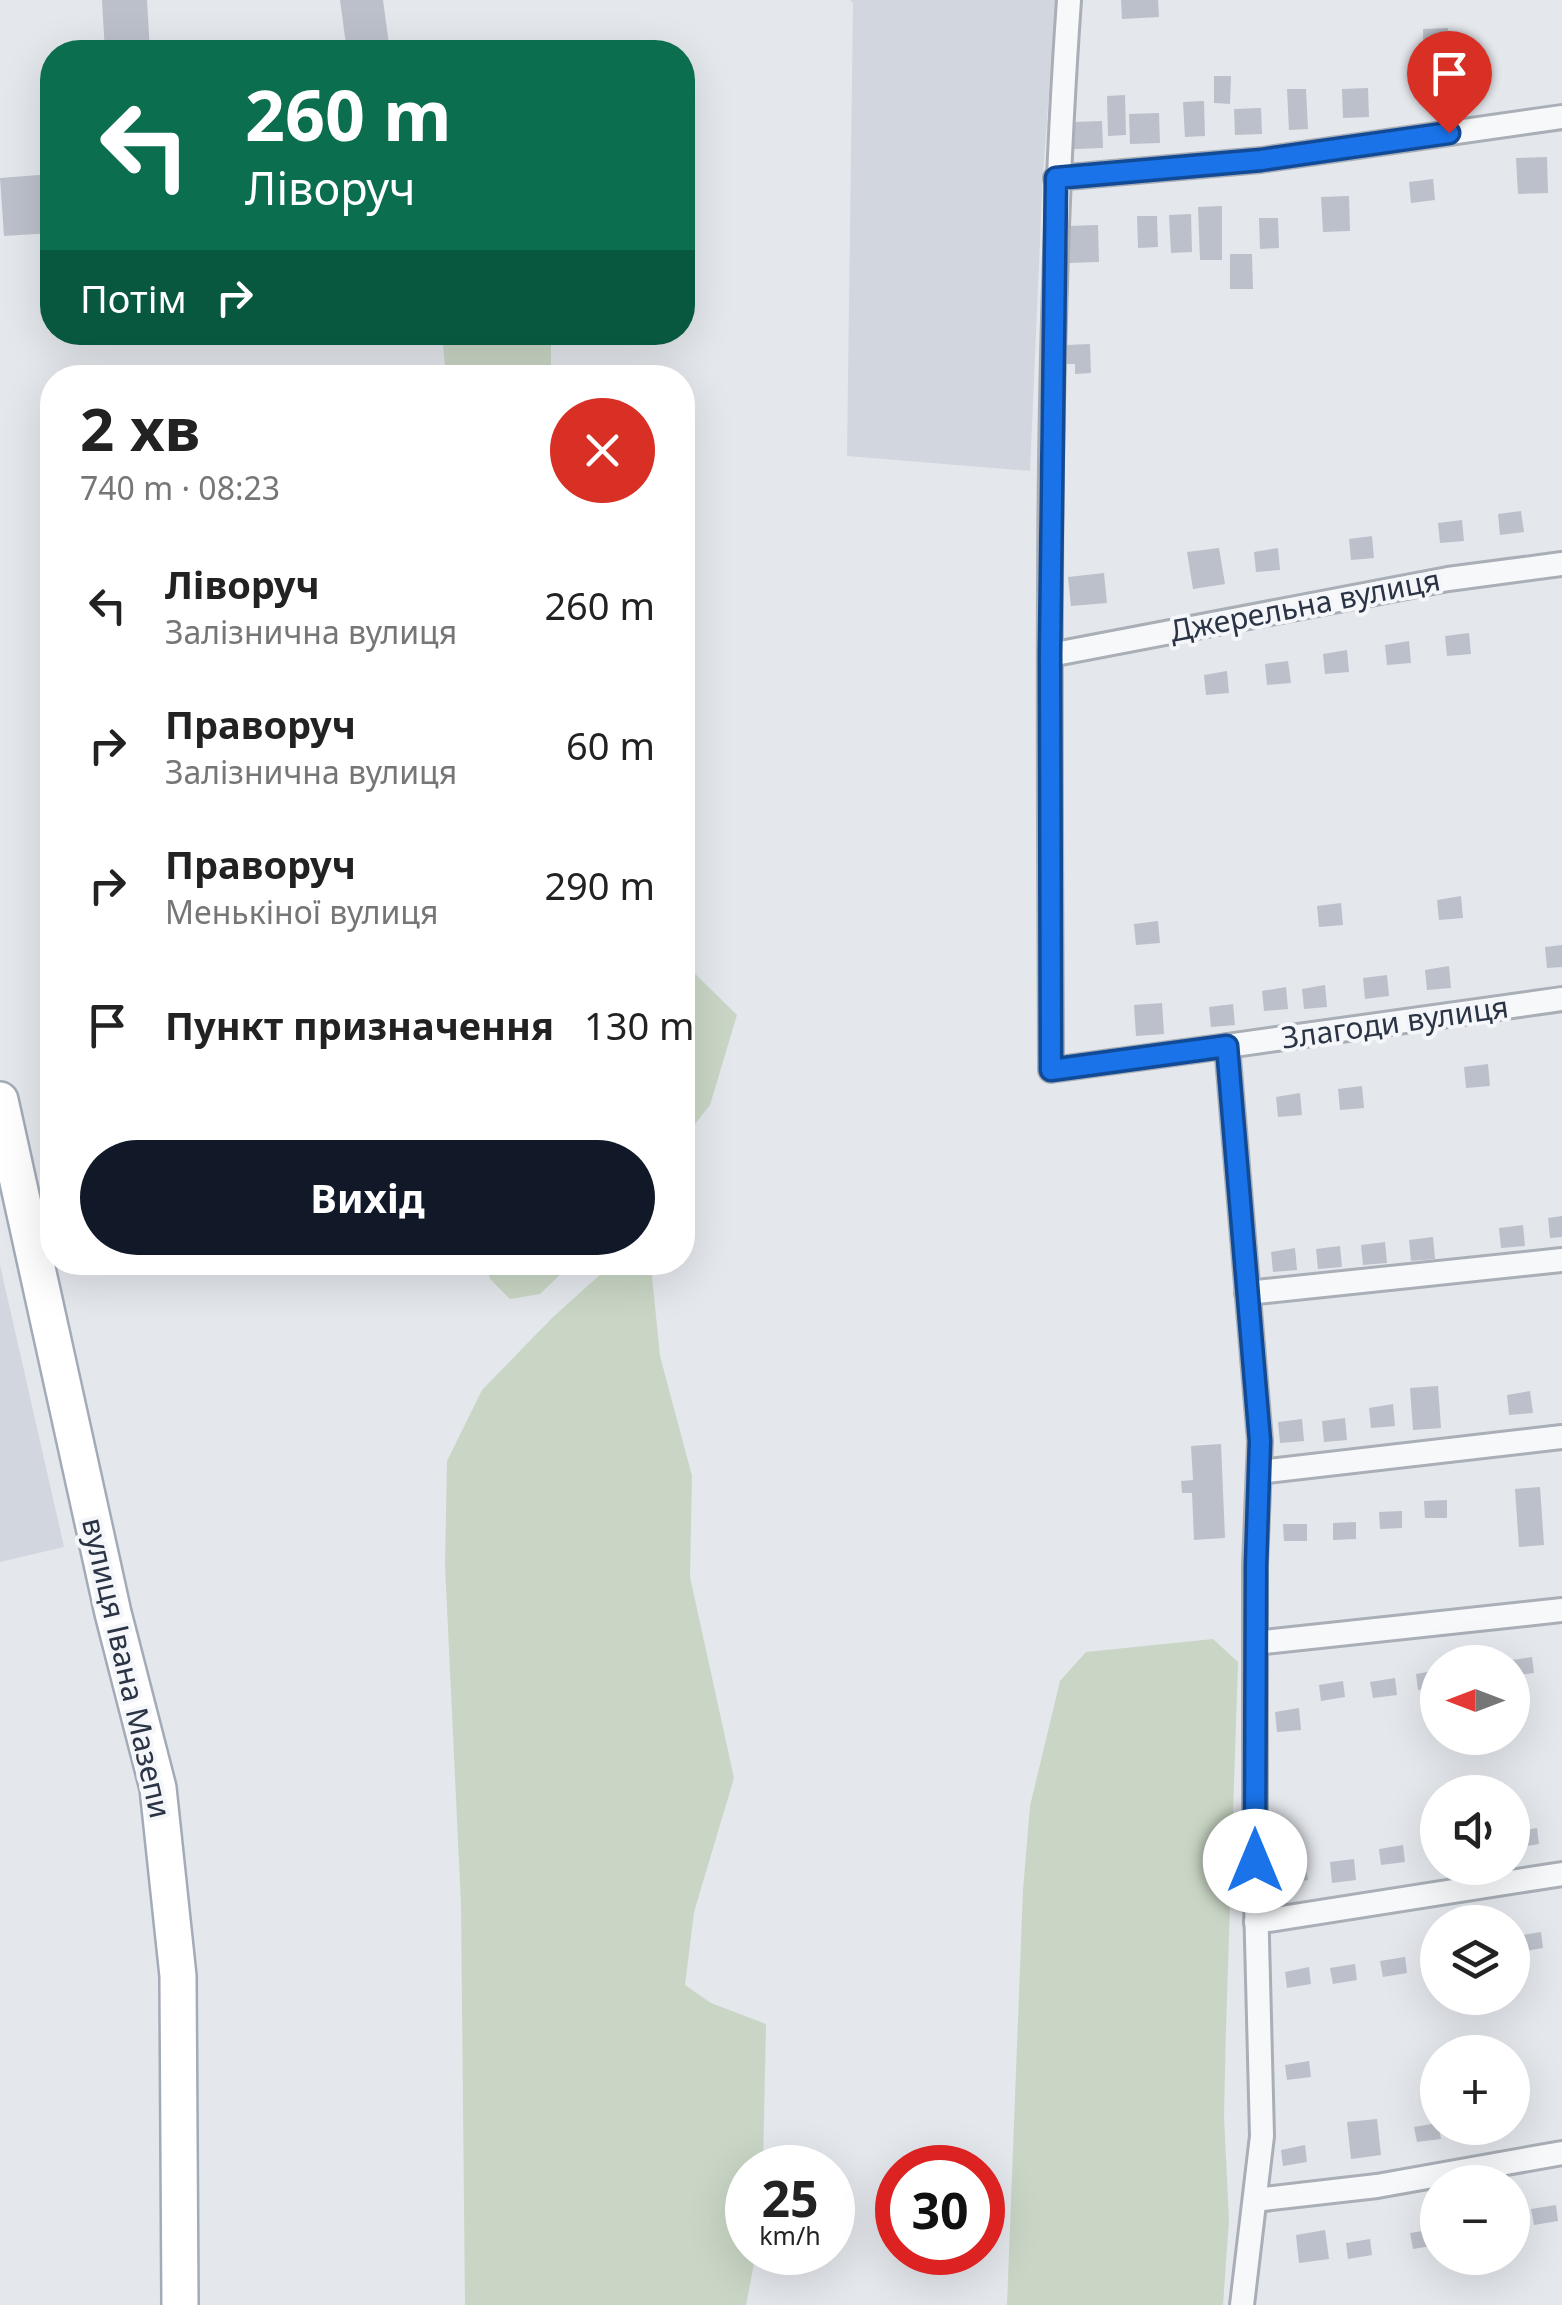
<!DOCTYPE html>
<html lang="uk">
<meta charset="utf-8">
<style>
:root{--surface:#fff;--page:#f6f6f6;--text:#222;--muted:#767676;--accent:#111827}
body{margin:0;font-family:"Noto Sans",sans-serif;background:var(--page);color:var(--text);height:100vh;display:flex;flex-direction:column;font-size:38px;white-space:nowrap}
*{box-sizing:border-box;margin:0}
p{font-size:32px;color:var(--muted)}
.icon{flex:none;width:55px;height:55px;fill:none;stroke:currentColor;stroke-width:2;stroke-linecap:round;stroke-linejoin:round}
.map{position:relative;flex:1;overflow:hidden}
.sheet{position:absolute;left:40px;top:365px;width:655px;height:910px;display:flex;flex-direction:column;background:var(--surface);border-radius:40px;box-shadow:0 10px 40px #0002}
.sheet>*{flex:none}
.hud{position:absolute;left:40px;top:40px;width:655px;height:305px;border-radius:40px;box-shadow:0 10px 40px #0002;background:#0b6e4f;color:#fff;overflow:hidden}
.needle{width:65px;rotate:270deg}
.controls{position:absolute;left:1420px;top:1645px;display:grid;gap:20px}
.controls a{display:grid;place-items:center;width:110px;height:110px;border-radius:50%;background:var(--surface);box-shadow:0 10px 40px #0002;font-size:50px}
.speed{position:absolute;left:725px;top:2145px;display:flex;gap:20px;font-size:50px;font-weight:700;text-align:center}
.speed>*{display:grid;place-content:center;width:130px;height:130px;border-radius:50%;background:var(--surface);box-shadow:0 10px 40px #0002;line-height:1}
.speed small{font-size:25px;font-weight:400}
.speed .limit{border:15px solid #d22;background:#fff;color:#111}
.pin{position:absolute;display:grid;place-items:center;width:85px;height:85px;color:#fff;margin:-102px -42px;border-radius:50% 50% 50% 0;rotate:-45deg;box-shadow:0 0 10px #0007}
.pin .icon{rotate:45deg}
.me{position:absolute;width:110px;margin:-55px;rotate:0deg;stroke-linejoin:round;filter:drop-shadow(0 0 8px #0008)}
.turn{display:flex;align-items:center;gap:35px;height:210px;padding:0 40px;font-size:45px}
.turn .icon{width:130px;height:130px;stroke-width:2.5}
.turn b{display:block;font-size:70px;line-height:85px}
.then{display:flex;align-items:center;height:95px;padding:0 40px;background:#0003;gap:20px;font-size:38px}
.round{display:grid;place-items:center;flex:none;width:105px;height:105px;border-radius:52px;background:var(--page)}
.headline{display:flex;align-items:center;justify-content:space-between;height:170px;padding:0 40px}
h1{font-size:60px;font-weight:700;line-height:75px}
.button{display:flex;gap:20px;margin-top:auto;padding:20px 40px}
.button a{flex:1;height:115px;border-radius:60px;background:var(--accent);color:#fff;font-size:40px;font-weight:700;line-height:115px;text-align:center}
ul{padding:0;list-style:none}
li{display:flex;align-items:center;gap:30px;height:140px;padding:0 40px}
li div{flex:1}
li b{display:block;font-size:38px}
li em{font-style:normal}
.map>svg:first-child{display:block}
.built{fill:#d2d6de}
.green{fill:#c9d6c5}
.building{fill:#bbc0ca}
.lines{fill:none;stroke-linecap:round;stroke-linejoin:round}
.street-casing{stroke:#a9aeb7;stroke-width:28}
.primary-casing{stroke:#a3abb8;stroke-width:40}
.street{stroke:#f7f8fa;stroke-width:22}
.primary{stroke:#fff;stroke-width:35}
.route-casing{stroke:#114b97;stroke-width:25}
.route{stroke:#1a73e8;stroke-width:18}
.labels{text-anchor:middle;stroke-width:8;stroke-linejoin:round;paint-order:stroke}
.street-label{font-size:30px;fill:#2b3445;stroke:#f4f6f9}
</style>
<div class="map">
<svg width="1562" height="2305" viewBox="0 0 1562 2305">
<rect width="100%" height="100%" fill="#e4e7ec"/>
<g class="built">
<path d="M850,0H1056L1043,173L1030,471L847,456L853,3Z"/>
<path d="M0,1265L64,1547L0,1562Z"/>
</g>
<g class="green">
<path d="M442,333H551V366L546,377H446Z"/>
<path d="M683,962L737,1015L710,1105L683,1139Z"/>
<path d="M486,1263V1262L572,1263L540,1294L510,1299L490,1279Z"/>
<path d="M613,1263H655L652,1276L660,1356L692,1476L690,1577L734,1778L694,1912L685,1985L711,2003L766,2024L763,2167L748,2168V2252L756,2253L746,2305H465L461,1904L445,1565L447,1461L482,1390L552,1318Z"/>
<path d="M1213,1639L1238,1662L1226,2028L1224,2116L1229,2220L1223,2305H1007L1023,1890L1030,1806L1060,1681L1086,1652Z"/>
</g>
<g class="building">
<path d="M102,0H147L150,52H105Z"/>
<path d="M340,0H383L390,52H347Z"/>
<path d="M1121,0H1158L1159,17L1122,19Z"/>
<path d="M1448,28L1450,77H1424L1423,29Z"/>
<path d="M1214,76H1231L1230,104L1214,103Z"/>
<path d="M1368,88L1369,117L1343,118L1342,89Z"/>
<path d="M1287,89H1306L1308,129L1289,130Z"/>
<path d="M1125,95L1126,135L1108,136L1107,96Z"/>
<path d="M1204,101L1205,136L1185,137L1183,102Z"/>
<path d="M1261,108L1262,134L1235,135L1234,109Z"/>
<path d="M1159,113L1160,143L1130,144L1129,114Z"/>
<path d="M1102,121L1103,148L1074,149L1073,122Z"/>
<path d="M1547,157L1548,193L1518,194L1516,158Z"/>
<path d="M52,174V233L4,236L0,178Z"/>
<path d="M1433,179L1435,200L1411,203L1409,182Z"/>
<path d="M1349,196L1350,231L1323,232L1321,197Z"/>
<path d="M1222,206V260H1200L1198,207Z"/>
<path d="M1191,214L1192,252L1171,253L1169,215Z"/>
<path d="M1137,216H1157L1158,247L1138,248Z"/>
<path d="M1259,218H1278L1279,248L1260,249Z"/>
<path d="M1098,225L1099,262L1069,263L1067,226Z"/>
<path d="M1230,254H1252L1253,289H1230Z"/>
<path d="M1090,344L1091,373L1075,374V364H1067L1066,345Z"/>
<path d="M1521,511L1524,532L1500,535L1498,514Z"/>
<path d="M1462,520L1464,541L1440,543L1438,523Z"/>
<path d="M1372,536L1374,558L1351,560L1349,539Z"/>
<path d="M1219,548L1225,584L1193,589L1187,552Z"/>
<path d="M1278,548L1280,570L1256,572L1254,552Z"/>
<path d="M1104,573L1107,603L1071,606L1068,577Z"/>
<path d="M1469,633L1471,654L1447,656L1445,636Z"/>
<path d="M1409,641L1411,663L1387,665L1385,645Z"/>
<path d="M1347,650L1349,672L1325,674L1323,654Z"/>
<path d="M1288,661L1291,683L1267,685L1265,664Z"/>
<path d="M1227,671L1229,693L1206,695L1204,675Z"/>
<path d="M1461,896L1463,918L1439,920L1437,900Z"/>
<path d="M1341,903L1343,925L1319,927L1317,906Z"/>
<path d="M1158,921L1160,943L1136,945L1134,924Z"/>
<path d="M1562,945V967L1547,968L1545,947Z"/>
<path d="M1449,966L1451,988L1427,990L1425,970Z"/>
<path d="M1387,975L1389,996L1365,999L1363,978Z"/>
<path d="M1325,985L1327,1007L1304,1009L1302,989Z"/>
<path d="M1286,987L1288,1009L1264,1011L1262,991Z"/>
<path d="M1162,1003L1164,1034L1136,1036L1134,1005Z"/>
<path d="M1233,1004L1235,1025L1211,1027L1209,1007Z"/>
<path d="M1488,1064L1490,1086L1466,1088L1464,1067Z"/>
<path d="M1362,1086L1364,1108L1340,1110L1338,1089Z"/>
<path d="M1300,1093L1302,1115L1278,1117L1276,1097Z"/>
<path d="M1562,1216V1237L1550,1238L1548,1218Z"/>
<path d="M1523,1225L1525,1246L1501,1248L1499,1228Z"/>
<path d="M1433,1237L1435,1259L1411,1261L1409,1240Z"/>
<path d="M1385,1242L1387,1263L1363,1265L1361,1245Z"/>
<path d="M1340,1246L1342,1267L1318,1269L1316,1249Z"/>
<path d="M1295,1248L1297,1270L1273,1272L1271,1252Z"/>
<path d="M1438,1386L1441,1428L1413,1430L1410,1388Z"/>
<path d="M1530,1391L1533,1413L1509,1415L1507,1395Z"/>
<path d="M1393,1404L1395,1426L1371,1428L1369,1408Z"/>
<path d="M1345,1418L1347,1440L1324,1442L1322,1421Z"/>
<path d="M1302,1419L1304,1441L1280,1443L1278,1422Z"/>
<path d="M1221,1444L1225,1538L1194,1540L1192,1493H1182L1181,1481L1193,1480L1191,1446Z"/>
<path d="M1540,1487L1544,1545L1519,1547L1515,1489Z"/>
<path d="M1447,1500V1518H1425L1424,1501Z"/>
<path d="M1402,1511V1528L1380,1529L1379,1512Z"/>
<path d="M1356,1522V1539L1333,1540V1523Z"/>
<path d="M1283,1524H1307V1541H1284Z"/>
<path d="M1532,1657L1534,1673L1512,1676V1660Z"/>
<path d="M1438,1670V1687L1418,1690L1416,1674Z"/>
<path d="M1395,1678L1397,1695L1373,1698L1370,1682Z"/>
<path d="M1343,1681L1345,1697L1321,1701L1319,1685Z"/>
<path d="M1299,1708L1301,1730L1277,1732L1275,1712Z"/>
<path d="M1537,1828L1539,1844L1515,1848L1512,1832Z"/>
<path d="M1403,1845L1405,1862L1381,1865L1379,1849Z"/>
<path d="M1354,1859L1356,1880L1332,1883L1330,1862Z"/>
<path d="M1305,1864L1308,1880L1283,1884L1281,1868Z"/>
<path d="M1541,1932L1543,1948L1519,1952L1516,1936Z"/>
<path d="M1405,1957L1407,1973L1383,1977L1380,1961Z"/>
<path d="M1355,1964L1357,1980L1333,1984L1330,1968Z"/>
<path d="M1309,1967L1311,1984L1287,1988L1285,1972Z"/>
<path d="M1309,2061L1311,2077L1287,2080L1285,2065Z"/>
<path d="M1377,2119L1381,2155L1351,2159L1347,2122Z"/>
<path d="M1438,2123L1441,2139L1417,2142L1414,2127Z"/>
<path d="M1305,2145L1307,2162L1283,2166L1281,2150Z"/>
<path d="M1556,2205L1558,2221L1534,2225L1531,2209Z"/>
<path d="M1435,2229L1437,2245L1413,2249L1410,2233Z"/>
<path d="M1325,2230L1329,2259L1299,2263L1296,2235Z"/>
<path d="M1370,2239L1372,2255L1348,2259L1346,2243Z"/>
</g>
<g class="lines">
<g class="street-casing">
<g id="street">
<path d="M1069,0C1044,356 1050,714 1051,1070L1227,1046L1260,1441L1255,1565V1861L1262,2136L1242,2305"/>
<path d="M1056,178L1261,160L1562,117"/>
<path d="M1050,655L1448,579L1562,564"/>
<path d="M1227,1046L1562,999"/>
<path d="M1247,1293L1562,1260"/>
<path d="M1259,1472L1562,1437"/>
<path d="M1255,1643L1562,1610"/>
<path d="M1256,1922L1562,1874"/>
<path d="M1255,2200L1377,2186L1562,2153"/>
</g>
</g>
<g class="primary-casing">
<path id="primary" d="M0,1100L113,1613L158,1788L178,1976L180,2305"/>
</g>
<use href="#street" class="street"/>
<use href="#primary" class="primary"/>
</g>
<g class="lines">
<g class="route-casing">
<path id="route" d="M1255,1861L1256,1565L1260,1441L1227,1046L1051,1070L1050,655L1056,178L1261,160L1449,133"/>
</g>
<use href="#route" class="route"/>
</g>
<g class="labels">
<g class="street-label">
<text transform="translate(1305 606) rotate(-11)" y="10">Джерельна вулиця</text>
<text transform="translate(1395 1023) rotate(-8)" y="10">Злагоди вулиця</text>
<text transform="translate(126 1668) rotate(77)" y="10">вулиця Івана Мазепи</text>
</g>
</g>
</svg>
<div class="controls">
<a><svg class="needle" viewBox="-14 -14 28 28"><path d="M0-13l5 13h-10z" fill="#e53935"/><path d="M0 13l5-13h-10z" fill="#767676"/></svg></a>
<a><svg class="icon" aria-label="sound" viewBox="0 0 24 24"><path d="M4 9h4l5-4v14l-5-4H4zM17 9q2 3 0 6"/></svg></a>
<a><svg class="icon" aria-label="layers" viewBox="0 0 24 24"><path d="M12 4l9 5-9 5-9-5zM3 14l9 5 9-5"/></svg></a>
<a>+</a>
<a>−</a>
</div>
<div class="speed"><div>25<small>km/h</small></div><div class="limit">30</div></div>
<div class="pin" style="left:1449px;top:133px;background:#d93025"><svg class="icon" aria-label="arrive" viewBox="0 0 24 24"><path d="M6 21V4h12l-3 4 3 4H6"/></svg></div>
<svg class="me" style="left:1255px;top:1861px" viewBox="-20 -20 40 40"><circle r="19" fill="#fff"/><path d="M0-13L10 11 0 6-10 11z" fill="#1a73e8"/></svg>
<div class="hud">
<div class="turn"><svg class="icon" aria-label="left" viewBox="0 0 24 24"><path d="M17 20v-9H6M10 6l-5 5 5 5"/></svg><div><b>260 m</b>Ліворуч</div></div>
<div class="then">Потім<svg class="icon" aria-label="right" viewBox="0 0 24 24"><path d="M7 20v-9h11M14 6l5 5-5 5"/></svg></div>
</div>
<section class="sheet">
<div class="headline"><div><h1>2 хв</h1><p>740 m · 08:23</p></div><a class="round" style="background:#d93025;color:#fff"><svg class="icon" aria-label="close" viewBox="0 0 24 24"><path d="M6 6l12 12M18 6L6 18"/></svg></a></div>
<ul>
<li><svg class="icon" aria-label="left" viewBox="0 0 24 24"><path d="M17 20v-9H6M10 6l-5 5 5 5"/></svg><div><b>Ліворуч</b><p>Залізнична вулиця</p></div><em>260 m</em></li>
<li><svg class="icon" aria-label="right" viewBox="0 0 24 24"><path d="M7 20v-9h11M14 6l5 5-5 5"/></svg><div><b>Праворуч</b><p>Залізнична вулиця</p></div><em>60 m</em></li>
<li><svg class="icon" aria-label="right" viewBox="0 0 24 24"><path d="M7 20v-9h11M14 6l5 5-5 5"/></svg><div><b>Праворуч</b><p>Менькіної вулиця</p></div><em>290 m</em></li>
<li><svg class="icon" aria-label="arrive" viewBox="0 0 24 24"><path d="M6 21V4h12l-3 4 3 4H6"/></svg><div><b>Пункт призначення</b></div><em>130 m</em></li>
</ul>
<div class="button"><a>Вихід</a></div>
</section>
</div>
